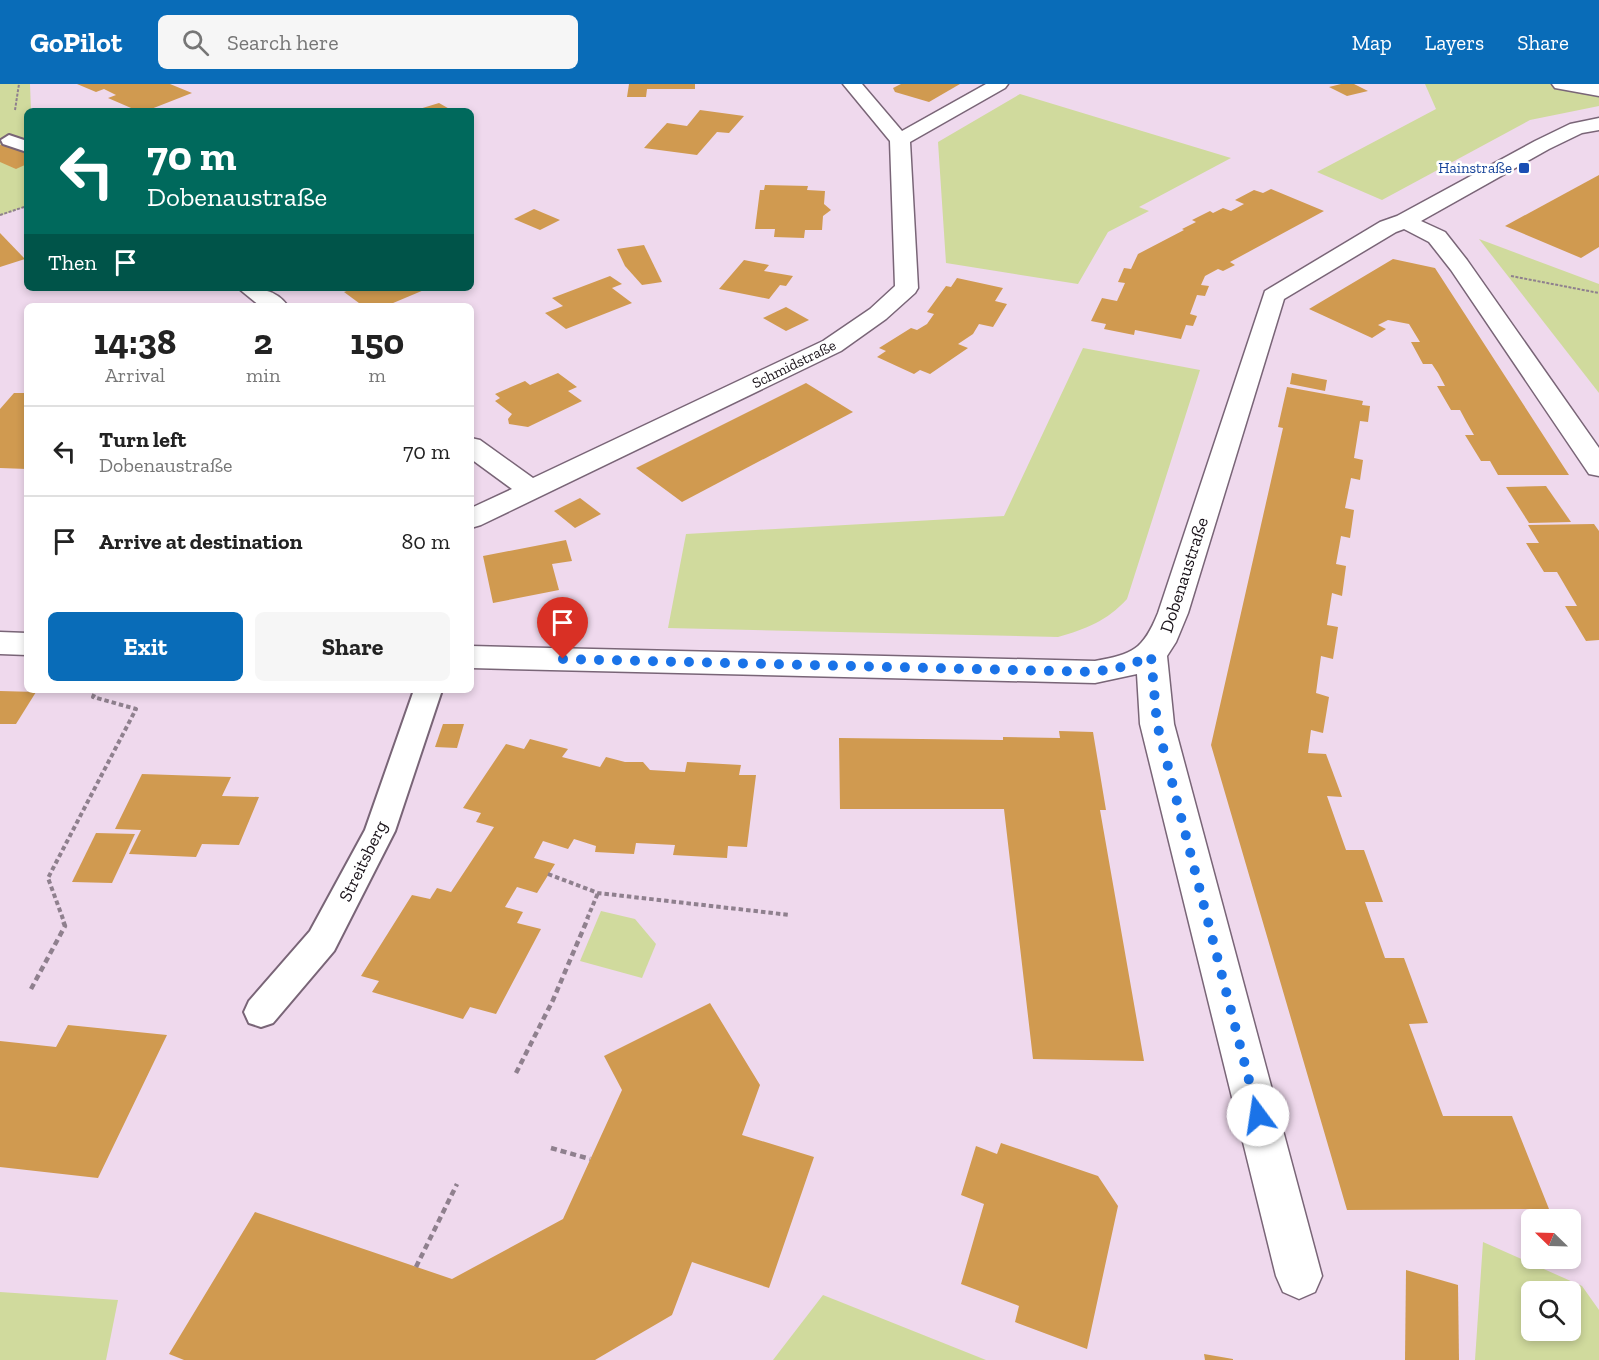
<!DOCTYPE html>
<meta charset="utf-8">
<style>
:root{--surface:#fff;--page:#f6f6f6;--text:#222;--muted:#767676;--line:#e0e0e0;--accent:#096cb8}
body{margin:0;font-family:"Zilla Slab",serif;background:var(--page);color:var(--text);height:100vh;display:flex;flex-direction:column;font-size:22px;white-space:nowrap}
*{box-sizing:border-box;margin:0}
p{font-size:20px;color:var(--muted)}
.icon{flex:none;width:33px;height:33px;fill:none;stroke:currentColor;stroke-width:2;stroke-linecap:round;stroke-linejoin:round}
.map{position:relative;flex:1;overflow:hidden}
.details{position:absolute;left:24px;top:219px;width:450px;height:390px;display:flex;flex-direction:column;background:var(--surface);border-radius:9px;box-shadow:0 3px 9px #0003}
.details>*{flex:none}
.banner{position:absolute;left:24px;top:24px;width:450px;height:183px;border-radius:9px;box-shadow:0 3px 9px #0003;background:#00695c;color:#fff;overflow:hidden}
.needle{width:39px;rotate:293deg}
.tools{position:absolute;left:1521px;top:1125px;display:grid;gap:12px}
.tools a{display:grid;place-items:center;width:60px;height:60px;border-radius:9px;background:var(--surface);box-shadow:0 3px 9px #0003;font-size:30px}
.pin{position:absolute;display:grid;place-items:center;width:51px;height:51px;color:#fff;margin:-62px -26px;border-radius:50% 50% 50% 0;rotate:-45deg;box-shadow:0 0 6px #0007}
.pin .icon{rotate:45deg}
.me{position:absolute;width:66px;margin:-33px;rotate:346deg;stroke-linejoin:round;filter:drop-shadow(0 0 4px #0008)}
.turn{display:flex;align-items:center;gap:21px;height:126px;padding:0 24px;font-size:27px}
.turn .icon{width:78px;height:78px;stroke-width:2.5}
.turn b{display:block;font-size:42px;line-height:51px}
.then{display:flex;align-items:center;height:57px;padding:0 24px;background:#0003;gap:12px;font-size:22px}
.eta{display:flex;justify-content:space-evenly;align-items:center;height:102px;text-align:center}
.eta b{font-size:36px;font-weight:700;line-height:42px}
.action{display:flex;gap:12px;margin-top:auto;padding:12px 24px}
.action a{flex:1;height:69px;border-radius:9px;background:var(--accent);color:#fff;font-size:24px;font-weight:700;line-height:69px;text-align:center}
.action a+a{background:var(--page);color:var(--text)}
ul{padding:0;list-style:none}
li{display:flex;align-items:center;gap:18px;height:90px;padding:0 24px;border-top:2px solid var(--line)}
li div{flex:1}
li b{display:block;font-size:22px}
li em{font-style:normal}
header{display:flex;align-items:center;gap:36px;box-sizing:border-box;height:84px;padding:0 30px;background:var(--accent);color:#fff}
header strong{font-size:28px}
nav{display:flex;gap:33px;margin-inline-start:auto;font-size:21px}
.search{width:420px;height:54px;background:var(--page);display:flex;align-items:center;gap:15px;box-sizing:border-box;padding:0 21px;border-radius:9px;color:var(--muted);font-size:22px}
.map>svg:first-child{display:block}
.green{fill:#d0da9d;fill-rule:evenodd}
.building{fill:#d09a50}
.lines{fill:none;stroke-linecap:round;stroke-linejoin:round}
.service-casing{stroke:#796577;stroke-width:4}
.minor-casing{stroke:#796577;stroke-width:3}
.path-far2{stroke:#8f808e;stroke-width:2;stroke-dasharray:3 1.5;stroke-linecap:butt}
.path-far1{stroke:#8f808e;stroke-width:4;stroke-dasharray:4.5 3;stroke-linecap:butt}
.path{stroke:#8f808e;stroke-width:4.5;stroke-dasharray:6 4;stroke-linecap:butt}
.service{fill:#fff;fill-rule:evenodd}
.minor{fill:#fff;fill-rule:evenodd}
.route{stroke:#1a73e8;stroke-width:10;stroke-dasharray:0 18}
.transit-dot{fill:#1a4fb4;stroke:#fff;stroke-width:2}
.labels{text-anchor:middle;stroke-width:5;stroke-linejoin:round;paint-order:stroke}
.far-transit-label{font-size:15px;fill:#164399;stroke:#fff;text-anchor:end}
.far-street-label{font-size:15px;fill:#181118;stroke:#fff}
.street-label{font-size:18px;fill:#181118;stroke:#fff}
</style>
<header>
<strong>GoPilot</strong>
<div class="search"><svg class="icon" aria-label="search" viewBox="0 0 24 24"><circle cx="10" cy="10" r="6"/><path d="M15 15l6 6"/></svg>Search here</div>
<nav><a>Map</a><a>Layers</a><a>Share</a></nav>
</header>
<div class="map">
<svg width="1599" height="1276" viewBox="0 0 1599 1276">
<rect width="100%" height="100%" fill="#efd9ed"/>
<g class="green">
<path d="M0,0H30L31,27H27V122L0,132Z"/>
<path d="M1425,0H1599V22L1530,36L1382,116L1317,88L1436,25Z"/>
<path d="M1020,10L1231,74L1139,123L1149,127L1108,148L1078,200L946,179L938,58Z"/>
<path d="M1479,155L1599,200V309Z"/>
<path d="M1083,264L1200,286L1127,515C1107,537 1086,545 1058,553L668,544L686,450L1004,432Z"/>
<path d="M601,827L635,835L656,860L642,894L580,877Z"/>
<path d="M1483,1158L1582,1202L1599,1226V1276H1475ZM1532,1208H1570V1246H1532Z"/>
<path d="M0,1208L118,1216L106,1276H0Z"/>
<path d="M823,1211L986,1276H773Z"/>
</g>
<g class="building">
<path d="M77,0H170L192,9L146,27H138L108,14L116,11L104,5L96,8Z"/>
<path d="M629,0H695V5H647L646,13H627Z"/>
<path d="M901,0H960L929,18L895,8L893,4Z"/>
<path d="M1341,0H1354L1368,7L1347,12L1329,3Z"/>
<path d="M439,19L453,27H407L413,25L416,26Z"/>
<path d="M700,26L744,32L729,49L717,48L697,71L644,64L667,39L687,42Z"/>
<path d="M9,58L27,65V80L16,85L0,78V61Z"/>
<path d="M1599,91V163L1581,174L1505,142Z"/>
<path d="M765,101L808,102L807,106L825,107L824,120L831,126L823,132L822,146H805L804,154L774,153L775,145H755L760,106H764Z"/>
<path d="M1271,105L1324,127L1230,178L1235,181L1223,187L1218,185L1205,192L1201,201L1209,202L1205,212L1197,211L1190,230L1197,232L1193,242L1186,241L1181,255L1135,246L1134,251L1104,245L1106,240L1091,237L1102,214L1117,217L1125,199L1118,198L1124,184L1131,185L1138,170L1184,146L1182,145L1196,138L1192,136L1210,127L1213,129L1223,124L1231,127L1244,120L1235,116L1254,106L1263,109Z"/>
<path d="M534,125L560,136L540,146L514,135Z"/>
<path d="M0,149L25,175L0,183Z"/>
<path d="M644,161L662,198L642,201L625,182L617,165Z"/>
<path d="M1393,175L1435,184L1569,391H1498L1490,377H1481L1465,351H1474L1467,339L1460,326H1451L1437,302H1445L1438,289L1432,280H1423L1411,258H1420L1409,240L1388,236L1378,241L1386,245L1372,254L1309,225Z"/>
<path d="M744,176L769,181L764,187L793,192L786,202L780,201L769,215L719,205Z"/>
<path d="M610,192L622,200L612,204L632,219L566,245L545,229L563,222L552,214Z"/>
<path d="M957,194L1003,204L995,217L1007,220L993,243L979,240L973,250L958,260L968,264L930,290L920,286L914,290L877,273L886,267L879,264L911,244L917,246L927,240L934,230L927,228L946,202L951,203Z"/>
<path d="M354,204H421L424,206L386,222H363L344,208Z"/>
<path d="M786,223L809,236L786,247L763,234Z"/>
<path d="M558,289L577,303L568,307L582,317L528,343L509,340L508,335L512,330L495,317L500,314L495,310L525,297L530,301Z"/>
<path d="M1292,289L1327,296L1325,307L1290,300Z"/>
<path d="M806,299L853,328L682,418L636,384Z"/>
<path d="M1287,303L1363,317L1362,321L1370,322L1368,338L1360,337L1354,374L1363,376L1360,396L1351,394L1345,424L1354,426L1350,454L1341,452L1336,480L1346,482L1342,512L1332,509L1327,541L1338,543L1333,575L1321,572L1316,609L1329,613L1323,649L1311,646L1308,669L1326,670L1342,713L1327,712L1346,766H1364L1383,818H1365L1385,874H1404L1428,939L1409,940L1443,1032H1512L1549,1125L1347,1126L1211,661L1283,344L1278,343Z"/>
<path d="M14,309H27V385L0,384V325Z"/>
<path d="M1546,402L1571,438L1529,439L1506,403Z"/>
<path d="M580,414L601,430L575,444L554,427Z"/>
<path d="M1594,440L1599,447V556L1586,557L1565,522H1577L1557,488H1544L1526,459H1539L1528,441Z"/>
<path d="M566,456L572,477L552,480L559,506L493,519L483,472Z"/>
<path d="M0,607L36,608L16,640H0Z"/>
<path d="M443,640H464L457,664L435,663Z"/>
<path d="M1059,647L1093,648L1106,726H1100L1144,977L1033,975L1004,725H840L839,654L1003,656V653L1060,654Z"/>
<path d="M530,655L568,665L562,673L600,683L606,673L625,678H643L650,686L685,688L687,678L741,681L739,691H756L747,763L728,762L727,774L673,771L675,761L636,759L634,770L595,768L596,762L574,755L568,765L543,757L534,774L555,780L537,809L517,803L505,823L523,828L517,839L541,845L496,930L470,923L463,935L372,908L379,897L361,892L412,811L430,815L437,804L451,808L494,743L476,738L481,729L463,724L506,660L524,665Z"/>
<path d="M142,690L231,693L222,712L259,713L239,761L202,760L196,773L129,770L141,746L115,745Z"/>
<path d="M96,749L135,750L112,799L72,798Z"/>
<path d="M710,919L760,1001L742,1051L814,1073L769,1204L692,1178L672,1231L595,1276H184L169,1270L255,1128L452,1195L563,1135L622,1006L604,972Z"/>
<path d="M68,941L167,951L98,1094L0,1083V957L56,963Z"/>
<path d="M1001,1059L1098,1092L1118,1122L1087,1265L1015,1238L1019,1222L961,1200L984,1120L961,1111L976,1062L997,1070Z"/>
<path d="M1406,1186L1458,1201L1459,1276H1405Z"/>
<path d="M1204,1270L1233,1275V1276H1205Z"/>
</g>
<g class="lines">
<g class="service-casing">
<g id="service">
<path d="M9,51L27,57V68L3,60L1,56Z"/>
<path d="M414,606H442L395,747L334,867L273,939L261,943L249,939L244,928L249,917L310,847L365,746Z"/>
</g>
</g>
<g class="minor-casing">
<g id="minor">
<path d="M843,0H862L902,47L986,0H1008L1005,4L910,58L918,204L915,209L886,235L841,267L481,441L471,444V424L512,405L471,375V354L480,356L533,394L823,257L870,225L895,202L890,57Z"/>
<path d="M1552,0H1599V12L1555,4Z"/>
<path d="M1599,34V46L1582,49L1549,65L1421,137L1445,148L1467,176L1599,364V392L1589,390L1451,186L1429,158L1404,145L1396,148L1284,215L1188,529L1176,558L1167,572L1174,640L1322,1192L1315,1208L1299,1215L1283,1208L1276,1192L1140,640L1137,590L1095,599L471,584V562L1095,577C1133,570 1143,566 1158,529L1265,207L1380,138L1397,132L1535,57L1570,40Z"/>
<path d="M238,204C257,204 275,204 288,222H260Z"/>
<path d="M0,548L27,549V571L0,570Z"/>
</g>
</g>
<g class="path-far2">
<path d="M15,26L19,0"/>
<path d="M0,131L27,122"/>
<path d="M1511,192L1599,209"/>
</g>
<g class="path-far1">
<path d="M548,790L598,809L790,831"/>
<path d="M63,835L48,794L136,625L93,613L96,606"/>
<path d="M587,835L598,809"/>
</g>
<g class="path">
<path d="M31,905L65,842L62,834"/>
<path d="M516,989L553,916L588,834"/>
<path d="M551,1064L590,1075"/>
<path d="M416,1183L457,1100"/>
</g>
<use href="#service" class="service"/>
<use href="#minor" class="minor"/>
</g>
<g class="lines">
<path class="route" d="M563,575L1095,588L1127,582L1151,572L1157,640L1258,1031"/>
</g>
<rect class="transit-dot" x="1518" y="78" width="12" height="12" rx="3"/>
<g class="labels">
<g class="far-transit-label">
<text x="1512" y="89">Hainstraße</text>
</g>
<g class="far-street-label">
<text transform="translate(794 280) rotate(-26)" y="5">Schmidstraße</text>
</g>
<g class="street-label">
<text transform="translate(1184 491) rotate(-72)" y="6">Dobenaustraße</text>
<text transform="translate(363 777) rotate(-64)" y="6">Streitsberg</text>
</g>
</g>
</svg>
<div class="tools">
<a><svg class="needle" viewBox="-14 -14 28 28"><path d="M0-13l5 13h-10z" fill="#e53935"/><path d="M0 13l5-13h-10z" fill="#767676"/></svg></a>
<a><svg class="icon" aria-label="search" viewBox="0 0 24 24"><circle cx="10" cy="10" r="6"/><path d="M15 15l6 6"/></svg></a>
</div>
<div class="pin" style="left:563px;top:575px;background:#d93025"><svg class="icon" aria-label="arrive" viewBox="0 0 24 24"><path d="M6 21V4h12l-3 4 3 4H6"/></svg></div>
<svg class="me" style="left:1258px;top:1031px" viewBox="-20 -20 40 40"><circle r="19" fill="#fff"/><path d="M0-13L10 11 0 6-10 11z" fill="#1a73e8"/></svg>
<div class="banner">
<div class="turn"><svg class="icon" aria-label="left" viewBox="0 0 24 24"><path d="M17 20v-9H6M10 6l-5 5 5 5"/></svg><div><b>70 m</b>Dobenaustraße</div></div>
<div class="then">Then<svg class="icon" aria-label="arrive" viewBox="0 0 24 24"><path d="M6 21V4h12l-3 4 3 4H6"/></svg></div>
</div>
<section class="details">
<div class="eta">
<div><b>14:38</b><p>Arrival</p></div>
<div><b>2</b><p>min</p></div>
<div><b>150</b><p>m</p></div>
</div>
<ul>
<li><svg class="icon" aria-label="left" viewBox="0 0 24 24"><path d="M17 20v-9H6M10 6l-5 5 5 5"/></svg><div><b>Turn left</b><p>Dobenaustraße</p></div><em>70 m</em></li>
<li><svg class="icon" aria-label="arrive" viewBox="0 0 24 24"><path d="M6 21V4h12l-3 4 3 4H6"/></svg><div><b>Arrive at destination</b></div><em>80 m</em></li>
</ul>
<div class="action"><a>Exit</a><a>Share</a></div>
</section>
</div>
